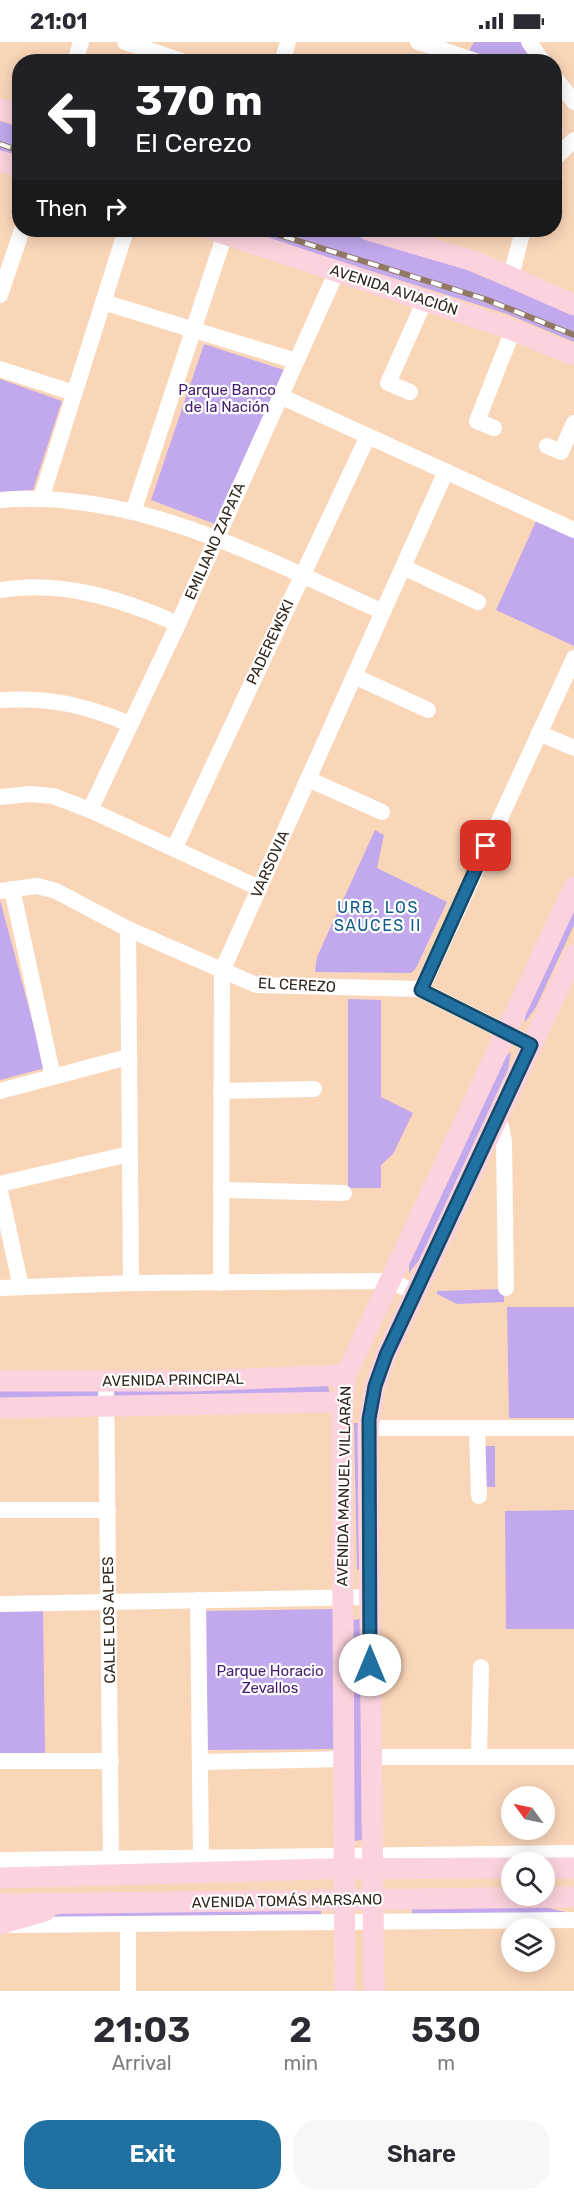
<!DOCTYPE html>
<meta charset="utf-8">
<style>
:root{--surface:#fff;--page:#f7f7f7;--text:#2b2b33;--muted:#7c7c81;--accent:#2070a2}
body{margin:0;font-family:Rubik,sans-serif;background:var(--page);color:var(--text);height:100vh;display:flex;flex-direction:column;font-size:22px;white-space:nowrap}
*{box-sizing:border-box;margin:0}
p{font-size:20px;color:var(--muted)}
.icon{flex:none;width:33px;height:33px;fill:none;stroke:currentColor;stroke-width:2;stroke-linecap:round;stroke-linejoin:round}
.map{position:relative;height:1949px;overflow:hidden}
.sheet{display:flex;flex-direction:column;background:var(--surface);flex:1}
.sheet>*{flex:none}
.top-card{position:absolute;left:12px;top:12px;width:550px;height:183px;border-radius:24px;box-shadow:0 3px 15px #0003;background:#202124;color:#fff;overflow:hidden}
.needle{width:39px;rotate:303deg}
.tools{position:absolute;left:501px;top:1744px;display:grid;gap:12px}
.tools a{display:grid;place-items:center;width:54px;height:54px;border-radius:50%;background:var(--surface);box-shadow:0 3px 15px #0003;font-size:30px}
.pin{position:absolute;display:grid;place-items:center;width:51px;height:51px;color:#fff;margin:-26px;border-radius:12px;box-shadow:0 3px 9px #0006}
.me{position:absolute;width:66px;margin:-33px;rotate:0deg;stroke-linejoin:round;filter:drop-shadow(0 0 4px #0008)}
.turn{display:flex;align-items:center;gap:21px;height:126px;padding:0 24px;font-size:27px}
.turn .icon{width:78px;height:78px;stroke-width:2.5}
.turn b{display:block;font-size:42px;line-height:51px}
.then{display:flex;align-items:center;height:57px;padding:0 24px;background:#0003;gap:12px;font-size:22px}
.eta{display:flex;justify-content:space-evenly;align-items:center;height:102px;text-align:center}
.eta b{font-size:36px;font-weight:600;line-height:42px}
.button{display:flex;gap:12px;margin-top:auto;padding:12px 24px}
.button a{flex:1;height:69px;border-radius:24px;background:var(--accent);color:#fff;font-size:24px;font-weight:600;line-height:69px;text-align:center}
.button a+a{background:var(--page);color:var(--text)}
.status{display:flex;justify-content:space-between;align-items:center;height:42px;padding:0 30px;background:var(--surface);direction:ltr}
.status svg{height:16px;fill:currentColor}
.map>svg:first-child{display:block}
.green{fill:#c2a8ed}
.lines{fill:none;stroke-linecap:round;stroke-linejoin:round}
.minor{stroke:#fff;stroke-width:16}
.major{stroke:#fbd2dd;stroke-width:21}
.rail-casing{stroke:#917965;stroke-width:6}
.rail{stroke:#fff;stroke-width:4;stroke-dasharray:11;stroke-linecap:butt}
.route-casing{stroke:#154969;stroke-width:15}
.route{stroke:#2070a2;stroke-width:10}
.labels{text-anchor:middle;stroke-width:4.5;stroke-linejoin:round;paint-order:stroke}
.street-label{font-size:15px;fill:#32251a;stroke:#fff}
.park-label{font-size:15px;fill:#441b71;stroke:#fff}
.neighbourhood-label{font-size:16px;letter-spacing:1.5px;fill:#0f5c88;stroke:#fff}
</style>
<div class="status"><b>21:01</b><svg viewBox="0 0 49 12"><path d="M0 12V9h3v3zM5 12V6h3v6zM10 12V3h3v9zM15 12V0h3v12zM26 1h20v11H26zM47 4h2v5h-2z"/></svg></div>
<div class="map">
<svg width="574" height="1949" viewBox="0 0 574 1949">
<rect width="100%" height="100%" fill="#fad6b9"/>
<g class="green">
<path d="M474,0H524L537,19H492L467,12Z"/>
<path d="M0,79L19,85V117L0,111Z"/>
<path d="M241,188H341L434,214L574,273V300L507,272Z"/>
<path d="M204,302L284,328L215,482L151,458Z"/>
<path d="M0,337L62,359L33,448L0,450Z"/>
<path d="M537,477L574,494V604L496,568Z"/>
<path d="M375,788L384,793L377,826L447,860L416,926L411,931L315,930L317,915Z"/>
<path d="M0,858L45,1026L0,1038Z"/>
<path d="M574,863V883L536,965L525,980V971Z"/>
<path d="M348,957L381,958V1055L413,1071L393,1112L381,1123V1146H348Z"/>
<path d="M511,1010L508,1027L420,1217L409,1231V1221L505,1015Z"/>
<path d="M504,1247V1260L457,1262L437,1252V1249Z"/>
<path d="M507,1265H574V1376H509Z"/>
<path d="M327,1342L330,1351L0,1356V1346Z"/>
<path d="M354,1381H358L359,1528L357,1527Z"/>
<rect x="484" y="1404" width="11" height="41"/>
<path d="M574,1468V1587H506L505,1469Z"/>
<path d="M334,1567V1707L208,1708L205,1569Z"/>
<path d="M0,1568H43L45,1711H0Z"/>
<path d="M360,1577L362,1798L354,1799L353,1578Z"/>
<path d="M532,1862L574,1872L412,1874V1867Z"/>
<path d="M76,1867L321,1869V1875L39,1878Z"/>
</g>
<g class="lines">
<g class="minor">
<path d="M125,0L185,20"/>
<path d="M418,0L479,20"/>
<path d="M529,0L543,20"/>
<path d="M75,20L81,0"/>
<path d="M282,20L288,0"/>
<path d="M555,36L574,60"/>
<path d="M555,116L574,98"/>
<path d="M511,234L523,188"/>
<path d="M0,253L22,188"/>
<path d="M103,260L296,319"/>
<path d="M0,327L74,351"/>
<path d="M410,350L388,341L425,258"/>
<path d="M280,354L574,488"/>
<path d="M494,386L477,379L513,288"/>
<path d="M547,404L561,410L574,381"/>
<path d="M41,457L126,188"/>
<path d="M0,458C137,447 262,516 383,570"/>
<path d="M133,470L225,192"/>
<path d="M403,525L478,560"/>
<path d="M0,548C62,538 122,557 178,582"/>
<path d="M354,634L428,668"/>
<path d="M0,658C50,655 84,663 130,682"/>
<path d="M539,691L574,706"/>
<path d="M308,737L382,770"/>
<path d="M0,755L30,752L53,754L90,768L259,846"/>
<path d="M90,768L178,582L337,229"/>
<path d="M174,807L368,394"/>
<path d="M12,847L53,1035"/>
<path d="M0,849L37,844L56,849L128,887L256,943L419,947L531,1003"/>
<path d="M128,887L131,1241"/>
<path d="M421,948L574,616"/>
<path d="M0,1049L128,1015"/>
<path d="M221,1049L314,1047"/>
<path d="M496,1079L501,1084L504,1100L506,1246"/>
<path d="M0,1142L129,1112"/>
<path d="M221,1148L344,1151"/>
<path d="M0,1149L21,1245"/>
<path d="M221,1241L222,929L446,429"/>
<path d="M0,1246L131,1241L389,1239L416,1250"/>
<path d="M106,1339L111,1817"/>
<path d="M368,1386H574"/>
<path d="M477,1386L479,1454"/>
<path d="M0,1468H108"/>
<path d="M198,1558L201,1816"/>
<path d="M0,1562L370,1555"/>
<path d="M370,1715H574"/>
<path d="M479,1715L481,1625"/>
<path d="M0,1719H111"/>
<path d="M202,1720L344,1717"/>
<path d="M0,1818L574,1811"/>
<path d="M11,1883L574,1878"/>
<path d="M128,1949V1882"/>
</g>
<g class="major">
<path d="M0,67L20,73"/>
<path d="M0,119L20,125"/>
<path d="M213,188L513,288L574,313"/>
<path d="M368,188L477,220L574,263"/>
<path d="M0,1339H193L346,1333"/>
<path d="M0,1366L343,1360"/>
<path d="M544,1826H574"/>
<path d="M0,1836L324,1827L512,1826"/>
<path d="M0,1862L574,1855"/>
<path d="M0,1882L45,1869"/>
<path d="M345,1949L342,1375L346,1333L574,845"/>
<path d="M374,1949L368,1386L375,1344L386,1313L574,913"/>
</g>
<g class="rail-casing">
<g id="rail">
<path d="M0,102L20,109"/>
<path d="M263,188L485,257L574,293"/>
</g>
</g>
<use href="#rail" class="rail"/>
</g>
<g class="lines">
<g class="route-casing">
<path id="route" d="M370,1623L369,1377L375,1344L386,1313L531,1003L421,948L486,804"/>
</g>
<use href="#route" class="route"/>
</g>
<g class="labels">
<g class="street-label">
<text transform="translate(394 248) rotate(18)" y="5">AVENIDA AVIACIÓN</text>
<text transform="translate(215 499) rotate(-66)" y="5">EMILIANO ZAPATA</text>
<text transform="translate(270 600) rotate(-65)" y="5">PADEREWSKI</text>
<text transform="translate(270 822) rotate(-66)" y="5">VARSOVIA</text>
<text transform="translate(297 943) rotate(3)" y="5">EL CEREZO</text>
<text transform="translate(173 1338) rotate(-1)" y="5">AVENIDA PRINCIPAL</text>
<text transform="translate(344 1444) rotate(-89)" y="5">AVENIDA MANUEL VILLARÁN</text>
<text transform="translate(109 1578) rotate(-91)" y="5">CALLE LOS ALPES</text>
<text transform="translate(287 1859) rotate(-1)" y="5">AVENIDA TOMÁS MARSANO</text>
</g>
<g class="park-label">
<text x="227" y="353">Parque Banco<tspan x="227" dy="17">de la Nación</tspan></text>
<text x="270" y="1634">Parque Horacio<tspan x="270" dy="17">Zevallos</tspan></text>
</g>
<g class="neighbourhood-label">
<text x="378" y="871">URB. LOS<tspan x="378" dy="18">SAUCES II</tspan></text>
</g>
</g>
</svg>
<div class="tools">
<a><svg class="needle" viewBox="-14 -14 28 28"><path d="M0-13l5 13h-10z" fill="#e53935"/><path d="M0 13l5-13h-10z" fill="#7c7c81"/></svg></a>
<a><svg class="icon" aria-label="search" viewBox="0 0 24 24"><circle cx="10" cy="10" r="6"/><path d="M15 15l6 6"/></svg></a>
<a><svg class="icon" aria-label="layers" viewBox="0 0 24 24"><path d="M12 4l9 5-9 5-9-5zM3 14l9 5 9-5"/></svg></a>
</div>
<div class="pin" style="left:486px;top:804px;background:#d93025"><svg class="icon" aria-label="arrive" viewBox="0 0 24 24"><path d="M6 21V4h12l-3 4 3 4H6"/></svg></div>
<svg class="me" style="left:370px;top:1623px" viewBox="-20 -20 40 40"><circle r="19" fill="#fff"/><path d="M0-13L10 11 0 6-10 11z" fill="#2070a2"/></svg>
<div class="top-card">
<div class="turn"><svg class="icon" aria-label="left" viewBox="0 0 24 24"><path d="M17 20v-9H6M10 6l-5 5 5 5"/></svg><div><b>370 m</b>El Cerezo</div></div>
<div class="then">Then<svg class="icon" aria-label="right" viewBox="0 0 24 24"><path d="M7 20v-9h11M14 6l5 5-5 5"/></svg></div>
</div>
</div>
<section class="sheet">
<div class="eta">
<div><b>21:03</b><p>Arrival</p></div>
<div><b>2</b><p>min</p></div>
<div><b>530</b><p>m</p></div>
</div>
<div class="button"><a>Exit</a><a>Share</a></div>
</section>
